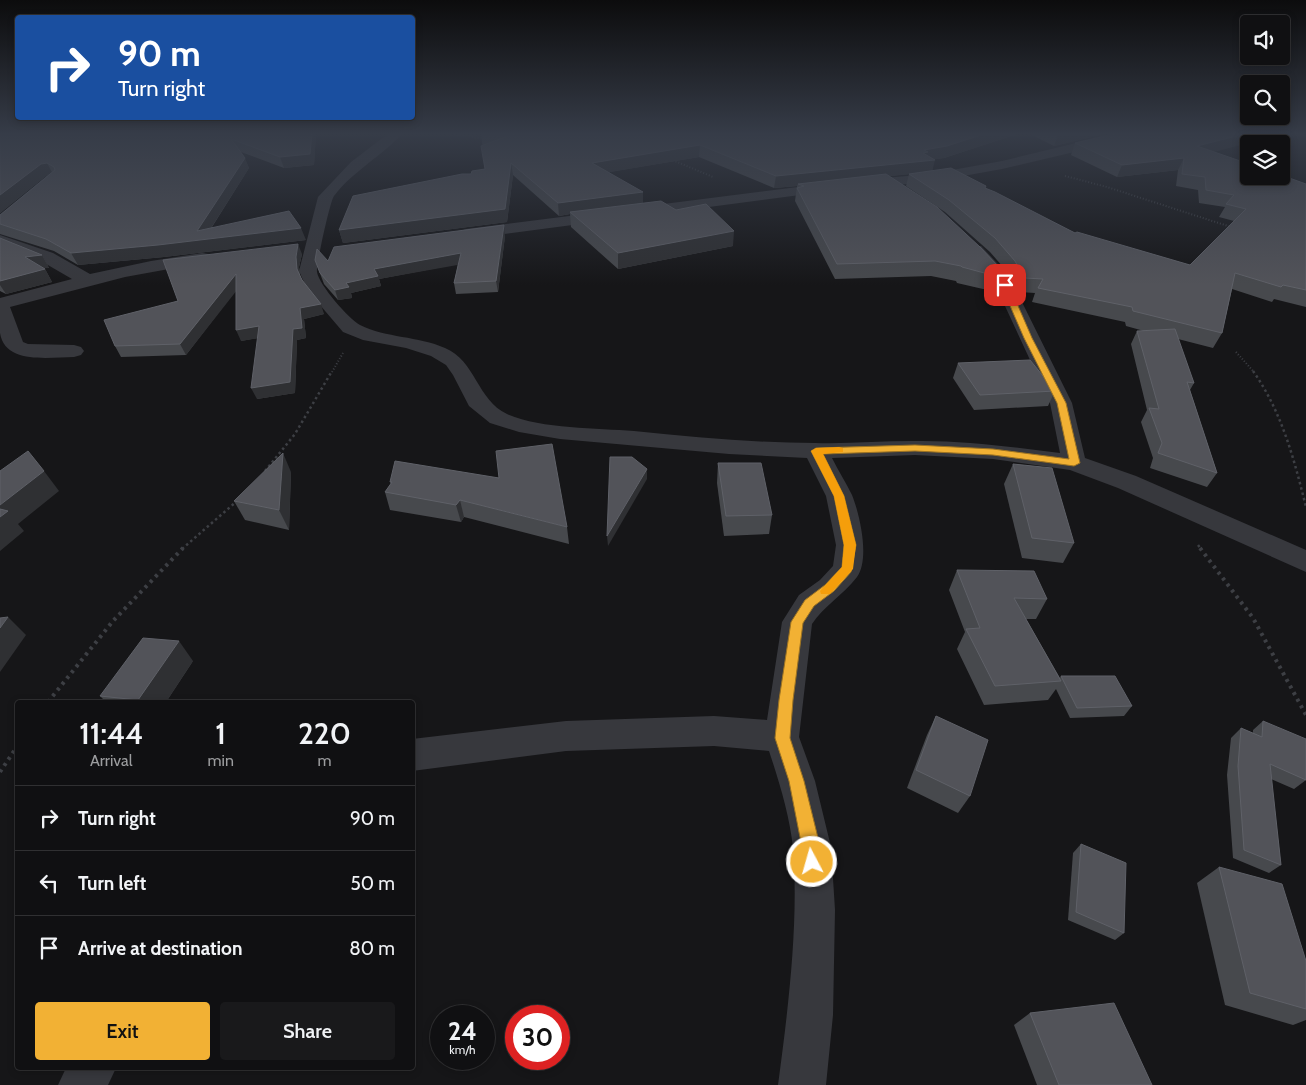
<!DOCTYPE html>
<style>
:root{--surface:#101012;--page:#19191b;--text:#f1f3f6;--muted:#9c9d9f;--line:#303032;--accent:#f2b134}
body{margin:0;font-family:Cabin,sans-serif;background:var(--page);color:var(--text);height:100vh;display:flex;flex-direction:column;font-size:19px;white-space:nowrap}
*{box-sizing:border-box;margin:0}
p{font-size:16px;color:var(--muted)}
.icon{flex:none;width:28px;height:28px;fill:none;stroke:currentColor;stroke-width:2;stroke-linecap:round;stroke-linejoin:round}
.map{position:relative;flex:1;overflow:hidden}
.sheet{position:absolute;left:15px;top:700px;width:400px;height:370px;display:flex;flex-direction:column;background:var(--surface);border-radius:5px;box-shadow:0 2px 8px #0003,0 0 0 1px var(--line)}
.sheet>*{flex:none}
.banner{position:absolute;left:15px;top:15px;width:400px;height:105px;border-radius:5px;box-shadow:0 2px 8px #0003,0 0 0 1px var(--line);background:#1a4fa0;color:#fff;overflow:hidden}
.buttons{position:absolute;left:1240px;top:15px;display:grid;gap:10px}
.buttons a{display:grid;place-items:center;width:50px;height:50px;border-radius:5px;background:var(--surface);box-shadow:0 2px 8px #0003,0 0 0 1px var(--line);font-size:25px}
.speed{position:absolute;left:430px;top:1005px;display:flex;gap:10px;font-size:25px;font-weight:700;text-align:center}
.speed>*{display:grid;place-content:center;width:65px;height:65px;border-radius:50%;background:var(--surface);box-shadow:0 2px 8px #0003,0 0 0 1px var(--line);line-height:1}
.speed small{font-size:12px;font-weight:400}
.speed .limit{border:8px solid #d22;background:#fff;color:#111}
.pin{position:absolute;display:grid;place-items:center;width:42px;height:42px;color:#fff;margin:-21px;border-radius:10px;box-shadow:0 2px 8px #0006}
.me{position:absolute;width:55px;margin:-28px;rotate:354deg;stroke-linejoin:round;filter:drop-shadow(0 0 4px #0008)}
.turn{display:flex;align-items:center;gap:18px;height:105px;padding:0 20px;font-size:22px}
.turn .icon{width:65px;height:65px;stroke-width:2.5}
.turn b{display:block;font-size:35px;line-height:42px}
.eta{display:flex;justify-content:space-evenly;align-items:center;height:85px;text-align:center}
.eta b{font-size:30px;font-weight:600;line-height:35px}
.action{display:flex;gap:10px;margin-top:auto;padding:10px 20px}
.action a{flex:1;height:58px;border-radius:5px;background:var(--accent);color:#111;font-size:20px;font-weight:600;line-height:58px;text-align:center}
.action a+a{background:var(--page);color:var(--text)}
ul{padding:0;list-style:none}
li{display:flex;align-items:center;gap:15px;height:65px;padding:0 20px;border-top:1px solid var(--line)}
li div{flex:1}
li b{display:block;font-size:19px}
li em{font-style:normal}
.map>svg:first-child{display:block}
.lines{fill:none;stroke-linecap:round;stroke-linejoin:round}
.path-far2{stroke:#3d3f44;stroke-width:2;stroke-dasharray:1 2;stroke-linecap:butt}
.path-far1{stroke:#3d3f44;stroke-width:2.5;stroke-dasharray:2.5 3;stroke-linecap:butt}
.path{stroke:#3d3f44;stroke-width:4;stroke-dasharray:3 4.5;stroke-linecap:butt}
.street{fill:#37383d;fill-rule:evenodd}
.wall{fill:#47494d}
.shaded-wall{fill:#2f3033}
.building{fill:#525359;stroke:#5f6168}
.route{fill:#f2b134;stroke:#9d7322}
.slow{fill:#f59e0b}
</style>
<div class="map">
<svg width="1306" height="1085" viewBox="0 0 1306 1085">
<rect width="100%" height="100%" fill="#161618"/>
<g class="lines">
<g class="path-far2">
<path d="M448,133L485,139"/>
<path d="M1297,133L1306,135"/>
<path d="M670,159L713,177"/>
<path d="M1065,176L1107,187L1231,227"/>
<path d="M1236,352L1254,372"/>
<path d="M332,372L343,353"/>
</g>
<g class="path-far1">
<path d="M1253,371C1282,412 1294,459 1306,507"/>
<path d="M265,471L295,434L332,371"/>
<path d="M1198,545L1201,549"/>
<path d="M182,549L237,501"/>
</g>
<g class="path">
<path d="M1200,548L1253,618L1306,715"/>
<path d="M48,702L113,621L183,548"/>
<path d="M0,772L18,745"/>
</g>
<g class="street">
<path d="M389,133H403C382,156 353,171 334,196C330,201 316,266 317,272C319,285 349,319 360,325C386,338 418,336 445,348C476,361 477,400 507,414C541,429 597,428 634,431C694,437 754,443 815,443C848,444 880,441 913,441C962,440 1011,447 1060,453L1050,403L992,278L967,250L969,246H981L1009,276L1072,403L1085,458L1136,476L1306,550V572L1118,488L1070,470L993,459L915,455L832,458C838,470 846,483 852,495C860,515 870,559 857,577C843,595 824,606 812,624L799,737L815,781L831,847L835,910L833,1015L826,1085H778C788,1010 799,923 793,848C790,817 779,781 769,751L714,746L566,751L412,771V739L566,721L714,716L767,720L782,622L799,595L820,580L833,566L836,545L826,496L807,458L729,454L560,439L519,432L490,423L469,406L453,375L446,365L431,356L406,348L363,340L343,332L308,291L299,271L318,197L351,162Z"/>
<path d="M1118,133H1144L1142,136L1002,169L930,182L838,190L466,239L460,237L458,234L460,231L466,229L838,182L930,174L1002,161Z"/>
<path d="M0,235L53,253L90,274L151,261L202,253L208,254L210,258L208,262L202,263L125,277L10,307L23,342L28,344L74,345L81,347L84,351L81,355L74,357C50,357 5,365 0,333C0,322 0,309 0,298L72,279L41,261L0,246Z"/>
<path d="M66,1068H116L108,1085H58Z"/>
</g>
</g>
<g class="wall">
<path d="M0,133H316L314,165L284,168L241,152L249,168L212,227L306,240L164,257L78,265L54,251L0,234V215L48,175H47L0,213Z"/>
<path d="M481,133H1020L944,158L934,159L932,171L985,188L1075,233L1190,265L1234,221L1219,217L1225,207L1199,203L1198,190L1176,186L1178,170L1117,177L1071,155L1075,143L1214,152L1306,184V307L1274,299L1272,302L1232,289L1222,333L1213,348L1178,339L1194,383L1190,390L1217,473L1207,487L1150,468L1153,458L1141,422L1147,410L1131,344L1137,331H1144L1126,326L1125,322L1032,302L1035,293L1019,292L1010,275L990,252L945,212L906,186L909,174L889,176L1001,275L996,290L983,289L957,283L956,281L931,276L835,279L795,201L797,186L774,188L699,157L609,172L643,203L733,246L618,269L571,227L570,214L559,216L513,175L507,222L343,243L339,230L485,169Z"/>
<path d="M1028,133H1108L1054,146Z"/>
<path d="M505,236L498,292L456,294L454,283L458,264L379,279L381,286L351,293L352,298L338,300L324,284L315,260L328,261Z"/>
<path d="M0,238L42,255L49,268H43L45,269L52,282L6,294L0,291Z"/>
<path d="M302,254L299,267L300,276L324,314L304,319L306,338L297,340L295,393L257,399L258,338L241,341L236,290L186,355L121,357L115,346L178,301Z"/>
<path d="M958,363L1055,391L1048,406L974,410L953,378Z"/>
<path d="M718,463L772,515L769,534L724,536L717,483Z"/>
<path d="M1013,464L1074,543L1063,563L1022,558L1004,484Z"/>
<path d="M291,472L289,530L245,520L234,501Z"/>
<path d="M390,482L567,527L569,544L464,517L461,522L390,510L385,492L391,484Z"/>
<path d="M957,570L1047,599L1036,619H1026L1060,678L1061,676L1132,706L1124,716L1070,718L1056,689L1048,700L984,705L957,649L965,632L949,590Z"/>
<path d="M193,661L166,702H106L100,696Z"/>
<path d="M936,716L970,796L958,813L907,788L927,735Z"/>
<path d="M1263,721L1306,780L1294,789L1271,779L1281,865L1269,873L1233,858L1227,775L1231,738L1241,728L1253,733V730Z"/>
<path d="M1081,844L1124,933L1115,940L1068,920L1073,853Z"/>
<path d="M1219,867L1306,961V1020L1293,1025L1225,1005L1197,883Z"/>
<path d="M1030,1013L1152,1085H1037L1014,1025Z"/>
</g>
<g class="shaded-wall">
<path d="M312,133H316L314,165L284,168L280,157Z"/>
<path d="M987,133H1020L944,158L930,160H935L932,172L802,185L798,184L797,186L774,188L776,176Z"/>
<path d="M1065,133H1108L1054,146L1058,135Z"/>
<path d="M1248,133H1286L1191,158L1197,146Z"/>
<path d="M700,145L699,157L593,175L592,163Z"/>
<path d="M245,158L249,168L204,239L301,228L306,240L164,257L78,265L71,253Z"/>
<path d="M1184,158L1178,170L1117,177L1122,165Z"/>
<path d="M47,163L53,174L47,175L0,213V195L41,164Z"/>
<path d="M511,163L513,175L507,222L343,243L339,230Z"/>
<path d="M643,192V205L570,212V214L559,216L558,203Z"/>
<path d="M504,225L505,236L498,292L496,281Z"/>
<path d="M734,231L733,246L618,269V253Z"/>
<path d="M298,244L302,254L299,267L300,280L297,269L296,257Z"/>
<path d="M461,253L463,264L379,279L381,286L351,293L352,298L338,300L335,290L346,283L374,269Z"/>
<path d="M42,255L49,268L33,269L25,257Z"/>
<path d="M45,269L52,282L6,294L0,285V281Z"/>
<path d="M236,274L241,285L186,355L180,344Z"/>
<path d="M321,304L324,314L304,319L306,338L297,340L295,393L257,399L251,388L293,329L300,308Z"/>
<path d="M259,326L264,337L241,341L236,330Z"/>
<path d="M283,453L291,472L289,530L279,510Z"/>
<path d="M647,469V479L608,546L607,536Z"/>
<path d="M44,471L59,491L18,524L24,531L0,551V505Z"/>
<path d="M460,500L464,517L461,522L456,505Z"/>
<path d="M8,617L26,635L0,672V628Z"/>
<path d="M179,641L193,661L166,702H140L138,700Z"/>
</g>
<g class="building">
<path d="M0,133H312L310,154L280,157L231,139L245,158L197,231L289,211L301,228L158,245L71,253L46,239L0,224V215L55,170L54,167L47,163L41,164L0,195Z"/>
<path d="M516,133H987L947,146L924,150L928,152L923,153L935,160L776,176L700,145L592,163L643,192L558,203L511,163L505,209L339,230L353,196L462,174H471L472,171L485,169L481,146Z"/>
<path d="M1117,133H1248L1197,146L1249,164V176H1281V175L1306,184V290L1283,285L1281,287L1235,273L1222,333L1133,311L1132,307L1038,288L1043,279L1024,278L1015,261L995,238L949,200L909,174L951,168L986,186L985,188L995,192L1075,233L1077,232L1190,265L1246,209L1226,204L1234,195L1206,190L1205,177L1182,174L1184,158L1122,165L1075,143Z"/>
<path d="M886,174L937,207L980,247L996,264L1001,275L988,274L962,267L961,266L935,261L837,264L797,188L804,186L798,184Z"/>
<path d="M661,201L676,210L706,204L734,231L618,253L570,212Z"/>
<path d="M504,225L496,281L454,283L461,253L374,269L378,276L346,283L349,287L335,290L320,273L315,260L317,249L328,261L334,247Z"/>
<path d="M0,238L42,255L25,257L45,269L0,281Z"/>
<path d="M298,244L296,257L297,269L302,280L321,304L300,308L302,328L293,329L290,382L251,388L259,326L236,330V274L180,344L115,346L104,320L178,301L163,260Z"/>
<path d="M1175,329L1194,383L1187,382L1217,473L1158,453L1162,443L1149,408L1159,409L1137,331Z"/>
<path d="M1030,360L1055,391L980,395L958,363Z"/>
<path d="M552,444L567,527L460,500L456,505L385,492L392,482H390L395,461L499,478L496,451Z"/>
<path d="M28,451L44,471L0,505V471Z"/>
<path d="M283,453L279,510L234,501Z"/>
<path d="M610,457H632L647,469L607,536Z"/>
<path d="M718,463H761L772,515L726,516Z"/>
<path d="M1013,464L1052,468L1074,543L1032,538Z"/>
<path d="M0,509L8,511L0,517Z"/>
<path d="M957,570L1034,571L1047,599L1014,598L1061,681L995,686L966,629L980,628Z"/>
<path d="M8,617L0,628V618Z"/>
<path d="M143,638L179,641L138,700L100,696Z"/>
<path d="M1061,676H1115L1132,706L1077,708Z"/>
<path d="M936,716L988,740L970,796L916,770Z"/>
<path d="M1263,721L1306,739V780L1270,764L1281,865L1244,850L1238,766L1241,728L1262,737Z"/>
<path d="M1081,844L1126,863L1124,933L1076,912Z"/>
<path d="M1219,867L1282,884L1306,961V1009L1250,993Z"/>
<path d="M1114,1003L1152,1085H1059L1030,1013Z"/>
</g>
<linearGradient id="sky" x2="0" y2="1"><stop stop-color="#0c0c0d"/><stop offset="0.47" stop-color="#363c48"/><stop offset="1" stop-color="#363c48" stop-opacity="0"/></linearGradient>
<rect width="1306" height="285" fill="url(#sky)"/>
<path class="route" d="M1005,283L1009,285L1032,338L1066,403L1080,463L1074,466L993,455L915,451L823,454L844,496L856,545L851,572L834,591L814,606L803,623L793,700L790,738L804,781L820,846V862L818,868L812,870L806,868L789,781L775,738L779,700L791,622L805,600L825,585L842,567L844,545L834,496L811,451L816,448L915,445L993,449L1069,459L1057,403L1024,338L1001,285Z"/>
<path class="slow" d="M839,447L843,448V452L823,454L844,496L856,545L853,569L830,594H821L820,591L842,567L844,545L834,496L811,451L816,448Z"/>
</svg>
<div class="buttons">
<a><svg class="icon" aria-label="sound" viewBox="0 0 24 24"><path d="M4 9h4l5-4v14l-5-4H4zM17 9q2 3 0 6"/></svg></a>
<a><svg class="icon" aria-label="search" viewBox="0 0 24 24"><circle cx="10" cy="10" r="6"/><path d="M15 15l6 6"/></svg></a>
<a><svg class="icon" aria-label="layers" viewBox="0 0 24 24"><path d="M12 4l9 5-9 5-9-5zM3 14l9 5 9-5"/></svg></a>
</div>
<div class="speed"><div>24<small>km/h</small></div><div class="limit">30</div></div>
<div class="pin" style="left:1005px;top:285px;background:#d93025"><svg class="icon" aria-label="arrive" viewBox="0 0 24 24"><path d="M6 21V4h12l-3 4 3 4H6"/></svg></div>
<svg class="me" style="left:812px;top:862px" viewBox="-20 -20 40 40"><circle r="17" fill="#f2b134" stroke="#fff" stroke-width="3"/><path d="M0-11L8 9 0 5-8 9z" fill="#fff"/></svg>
<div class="banner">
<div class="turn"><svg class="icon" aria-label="right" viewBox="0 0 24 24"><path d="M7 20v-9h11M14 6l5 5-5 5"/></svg><div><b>90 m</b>Turn right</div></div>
</div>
<section class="sheet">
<div class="eta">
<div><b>11:44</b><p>Arrival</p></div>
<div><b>1</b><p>min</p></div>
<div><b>220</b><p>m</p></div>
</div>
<ul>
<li><svg class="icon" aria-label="right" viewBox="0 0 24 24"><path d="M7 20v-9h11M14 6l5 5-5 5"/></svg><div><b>Turn right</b></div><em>90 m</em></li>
<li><svg class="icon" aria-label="left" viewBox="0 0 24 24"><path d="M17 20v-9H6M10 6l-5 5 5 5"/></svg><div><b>Turn left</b></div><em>50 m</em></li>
<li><svg class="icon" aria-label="arrive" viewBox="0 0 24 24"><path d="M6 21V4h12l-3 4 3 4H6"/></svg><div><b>Arrive at destination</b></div><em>80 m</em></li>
</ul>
<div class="action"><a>Exit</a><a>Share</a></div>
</section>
</div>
